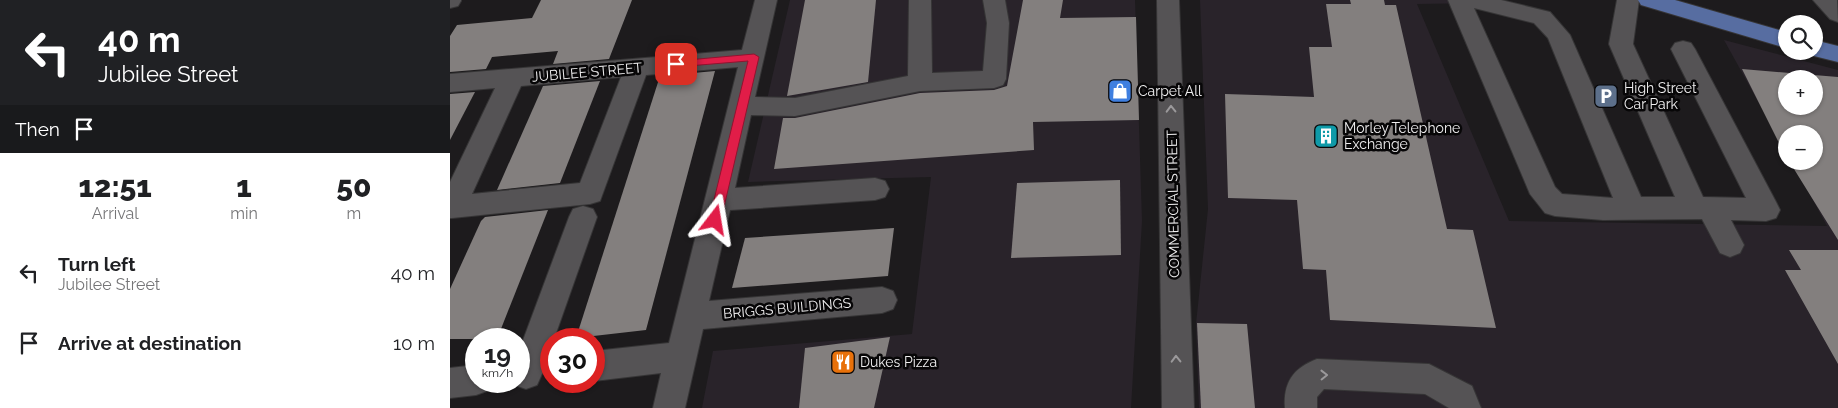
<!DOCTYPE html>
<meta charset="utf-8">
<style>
:root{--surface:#fff;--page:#f6f6f6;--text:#202124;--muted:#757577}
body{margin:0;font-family:Raleway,sans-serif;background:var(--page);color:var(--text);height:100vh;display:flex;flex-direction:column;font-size:19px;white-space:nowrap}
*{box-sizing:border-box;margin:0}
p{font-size:16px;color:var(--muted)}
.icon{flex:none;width:28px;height:28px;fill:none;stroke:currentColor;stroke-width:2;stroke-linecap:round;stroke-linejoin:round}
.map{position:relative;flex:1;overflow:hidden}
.sheet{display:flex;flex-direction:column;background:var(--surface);width:450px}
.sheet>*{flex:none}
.guide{background:#202124;color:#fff;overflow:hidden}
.fabs{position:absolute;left:1328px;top:15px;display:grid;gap:10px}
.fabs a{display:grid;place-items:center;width:45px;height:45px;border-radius:50%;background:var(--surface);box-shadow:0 1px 4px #0004;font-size:25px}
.speed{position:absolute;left:15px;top:328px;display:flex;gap:10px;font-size:25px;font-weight:700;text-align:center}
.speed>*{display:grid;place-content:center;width:65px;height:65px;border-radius:50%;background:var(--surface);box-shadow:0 1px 4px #0004;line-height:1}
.speed small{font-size:12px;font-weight:400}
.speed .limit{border:8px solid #d22;background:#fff;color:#111}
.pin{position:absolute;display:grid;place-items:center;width:42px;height:42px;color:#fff;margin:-21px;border-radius:10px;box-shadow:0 2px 8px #0006}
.me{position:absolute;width:55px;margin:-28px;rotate:14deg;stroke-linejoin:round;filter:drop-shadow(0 0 4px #0008)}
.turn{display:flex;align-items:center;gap:18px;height:105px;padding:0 15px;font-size:22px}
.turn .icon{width:65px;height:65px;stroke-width:2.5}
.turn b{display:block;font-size:35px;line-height:42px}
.then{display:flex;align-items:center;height:48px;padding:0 15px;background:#0003;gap:10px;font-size:19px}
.eta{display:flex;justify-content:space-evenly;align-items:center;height:85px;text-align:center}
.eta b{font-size:30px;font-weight:800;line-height:35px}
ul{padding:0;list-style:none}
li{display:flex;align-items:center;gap:15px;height:70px;padding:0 15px}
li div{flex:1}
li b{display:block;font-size:19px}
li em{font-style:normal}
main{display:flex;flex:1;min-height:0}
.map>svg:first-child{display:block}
.built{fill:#29232a;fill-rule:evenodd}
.building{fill:#837f7e;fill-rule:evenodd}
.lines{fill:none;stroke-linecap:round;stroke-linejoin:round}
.minor-casing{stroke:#363536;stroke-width:2}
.major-casing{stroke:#363536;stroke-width:2}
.minor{fill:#555355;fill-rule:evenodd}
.major{fill:#576da1;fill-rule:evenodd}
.oneway{stroke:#9b999b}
.route{fill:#e11d48;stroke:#92132f}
.labels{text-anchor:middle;stroke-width:5;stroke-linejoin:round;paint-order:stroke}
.street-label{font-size:14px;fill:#f0eff0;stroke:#070607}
.poi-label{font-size:14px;fill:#f0eff0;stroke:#070607;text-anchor:start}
</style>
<main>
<section class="sheet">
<div class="guide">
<div class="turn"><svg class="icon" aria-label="left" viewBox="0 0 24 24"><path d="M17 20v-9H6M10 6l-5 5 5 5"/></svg><div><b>40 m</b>Jubilee Street</div></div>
<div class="then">Then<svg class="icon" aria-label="arrive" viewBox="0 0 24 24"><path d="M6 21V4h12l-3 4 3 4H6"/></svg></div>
</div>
<div class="eta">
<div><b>12:51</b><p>Arrival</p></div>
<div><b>1</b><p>min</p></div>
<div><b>50</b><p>m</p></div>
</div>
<ul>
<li><svg class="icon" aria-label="left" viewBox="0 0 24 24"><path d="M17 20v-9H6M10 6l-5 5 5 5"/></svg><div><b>Turn left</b><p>Jubilee Street</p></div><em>40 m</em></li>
<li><svg class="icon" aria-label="arrive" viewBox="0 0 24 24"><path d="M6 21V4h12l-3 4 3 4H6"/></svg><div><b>Arrive at destination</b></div><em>10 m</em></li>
</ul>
</section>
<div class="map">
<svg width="1388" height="408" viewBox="0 0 1388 408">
<rect width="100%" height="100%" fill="#1d1b1d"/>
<g class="built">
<path d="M340,0H685L692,221L681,408H252L263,351L462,334L481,177L298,182Z"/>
<path d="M750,0H1029L1028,3L967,4L1059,221L1377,226L1342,161H1364V134H1336V152L1274,40L1388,70V408H749L746,324L758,209ZM1336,79H1364V106H1336Z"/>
</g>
<g class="building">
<path d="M91,0H182L159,59L103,64L108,51L42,57L36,69L0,72V36L7,25L82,18Z"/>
<path d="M355,0H426L418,82L337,96Z"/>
<path d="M573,0H613L610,18L686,17L689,120L583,122L584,150L324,169L333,118H345L470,93L544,90L557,86Z"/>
<path d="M900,0H934L935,5H946L997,229L1023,230L1046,328L880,320L876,270L853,269L847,200L778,198L775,94L864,97L859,47H882L876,4H901Z"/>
<path d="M1292,69L1388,77V240L1339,161H1364V134H1336V157ZM1336,79H1364V106H1336Z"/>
<path d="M265,71L196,330L126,338L210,76Z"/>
<path d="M150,81L110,183L47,190L93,86Z"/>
<path d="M25,92L0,140V94Z"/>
<path d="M670,180L671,255L561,258L567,183Z"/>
<path d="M98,210L47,339H0V289L31,221L35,217Z"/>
<path d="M444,228L438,276L282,288L295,238Z"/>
<path d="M1339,250H1388V364L1335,270H1351Z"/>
<path d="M747,323L797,324L805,408H751Z"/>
<path d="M440,337L424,408H349L355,348Z"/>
</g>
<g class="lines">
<g class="minor-casing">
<g id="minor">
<path d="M0,0H11V1L8,6L0,8Z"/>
<path d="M305,0H327L305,97L345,98L458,76L459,0H481L482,73L533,71L537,23L533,0H555L559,23L556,79L553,85L544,88L470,91L345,116L301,115L285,188L425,178L435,181L439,189L435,197L425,200L280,210L259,301L432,287L443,291L447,300L443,309L432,313L253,329L235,408H203L211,373L144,381V351L219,343L288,67L196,75L150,201L140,204L2,218H0V182L45,88L0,92V74L292,50ZM171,77L130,183L22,194L71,86Z"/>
<path d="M707,0H729L744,408H712Z"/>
<path d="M998,0H1051L1100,12L1120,35L1191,197H1225L1159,44L1167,0H1189L1183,44L1253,197L1296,198L1221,49L1225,43L1233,41L1241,43L1245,49L1326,202L1330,210L1326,218L1316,221L1281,220L1294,245L1290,253L1280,257L1270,253L1252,219L1153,220L1105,216L1095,213L1080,194ZM1024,8L1084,23L1098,38L1163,198L1112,194L1105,187Z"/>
<path d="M1363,0H1387L1388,22L1380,19Z"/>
<path d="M133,206L143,209L147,217L104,339H101C101,354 94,370 87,385L76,389L65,385L63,381H69V351L119,217L123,209Z"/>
<path d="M867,359L979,364L1022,386L1031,408H999L975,394L874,389L867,397V408H835C833,383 843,368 867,359Z"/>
<path d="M26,365V381H41L37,391L26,395L0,398V368Z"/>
</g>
</g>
<g class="major-casing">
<g id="major">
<path d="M1188,0H1225L1336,32V48L1191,5Z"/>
<path d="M1364,40L1388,46V62L1356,54L1354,51H1364Z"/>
</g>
</g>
<use href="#minor" class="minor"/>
<use href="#major" class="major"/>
</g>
<defs><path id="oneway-chevron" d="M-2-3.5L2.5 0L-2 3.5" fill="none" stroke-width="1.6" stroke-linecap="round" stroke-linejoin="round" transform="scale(1.25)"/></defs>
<g class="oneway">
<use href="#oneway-chevron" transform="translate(721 109) rotate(-91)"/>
<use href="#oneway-chevron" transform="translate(726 359) rotate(-91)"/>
<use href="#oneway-chevron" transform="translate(874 375) rotate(-1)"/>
</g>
<path class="route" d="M304,54L309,57L271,220L265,224L259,220L298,61L226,67L221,64L226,61Z"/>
<defs>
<g id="shop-square" transform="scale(1.25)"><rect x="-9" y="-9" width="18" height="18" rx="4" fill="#3f7fe0" stroke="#070607"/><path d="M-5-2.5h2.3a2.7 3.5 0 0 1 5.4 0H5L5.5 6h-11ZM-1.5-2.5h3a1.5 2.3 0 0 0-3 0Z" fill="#fff"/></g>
<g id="parking-square" transform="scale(1.25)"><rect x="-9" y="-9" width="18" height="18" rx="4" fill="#5c6f8a" stroke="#070607"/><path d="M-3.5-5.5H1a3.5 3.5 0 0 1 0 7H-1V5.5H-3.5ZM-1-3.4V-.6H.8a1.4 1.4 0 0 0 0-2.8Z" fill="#fff"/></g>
<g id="building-square" transform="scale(1.25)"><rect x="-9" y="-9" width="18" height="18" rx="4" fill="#0f9aa8" stroke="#070607"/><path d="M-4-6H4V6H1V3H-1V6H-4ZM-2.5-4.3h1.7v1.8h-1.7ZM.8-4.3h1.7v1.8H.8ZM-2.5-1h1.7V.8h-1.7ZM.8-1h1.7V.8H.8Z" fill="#fff"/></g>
<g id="restaurant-square" transform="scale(1.25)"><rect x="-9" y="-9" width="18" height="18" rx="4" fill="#e8710a" stroke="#070607"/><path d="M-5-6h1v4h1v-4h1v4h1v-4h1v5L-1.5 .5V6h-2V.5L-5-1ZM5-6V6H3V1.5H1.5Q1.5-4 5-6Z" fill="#fff"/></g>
</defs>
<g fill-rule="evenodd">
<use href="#shop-square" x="670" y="91"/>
<use href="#parking-square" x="1156" y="96"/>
<use href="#building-square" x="876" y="136"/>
<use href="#restaurant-square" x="393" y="362"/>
</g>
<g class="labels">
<g class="street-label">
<text transform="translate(137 72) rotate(-5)" y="5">JUBILEE STREET</text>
<text transform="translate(723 204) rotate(-91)" y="5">COMMERCIAL STREET</text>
<text transform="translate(337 308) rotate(-5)" y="5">BRIGGS BUILDINGS</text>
</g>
<g class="poi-label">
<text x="1174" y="93">High Street<tspan x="1174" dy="16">Car Park</tspan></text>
<text x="688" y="96">Carpet All</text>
<text x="894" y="133">Morley Telephone<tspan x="894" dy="16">Exchange</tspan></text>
<text x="410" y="367">Dukes Pizza</text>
</g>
</g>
</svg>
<div class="fabs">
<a><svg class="icon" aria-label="search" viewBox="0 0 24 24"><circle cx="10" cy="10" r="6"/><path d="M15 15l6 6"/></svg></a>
<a>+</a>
<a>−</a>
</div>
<div class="speed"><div>19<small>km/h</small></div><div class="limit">30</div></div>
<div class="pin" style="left:226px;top:64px;background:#d93025"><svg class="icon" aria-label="arrive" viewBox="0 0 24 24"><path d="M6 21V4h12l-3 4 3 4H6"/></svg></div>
<svg class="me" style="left:265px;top:220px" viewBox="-20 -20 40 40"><path d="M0-17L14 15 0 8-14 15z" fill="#e11d48" stroke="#fff" stroke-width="4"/></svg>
</div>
</main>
